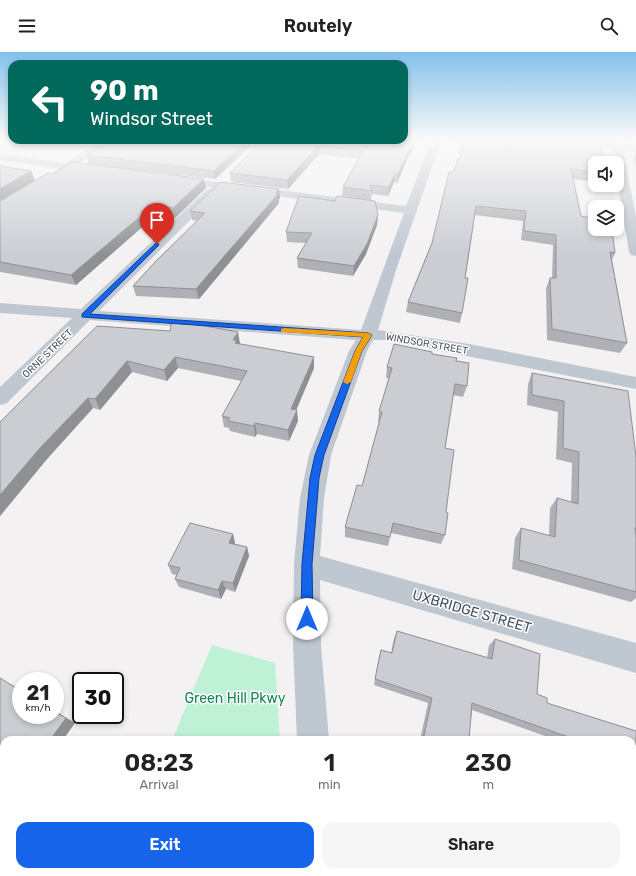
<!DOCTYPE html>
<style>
:root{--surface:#fff;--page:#f6f6f6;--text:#222;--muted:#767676;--accent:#1564ea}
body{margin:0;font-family:Rubik,sans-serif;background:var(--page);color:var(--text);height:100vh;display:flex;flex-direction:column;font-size:15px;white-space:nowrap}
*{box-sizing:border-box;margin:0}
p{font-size:13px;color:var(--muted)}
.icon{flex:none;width:22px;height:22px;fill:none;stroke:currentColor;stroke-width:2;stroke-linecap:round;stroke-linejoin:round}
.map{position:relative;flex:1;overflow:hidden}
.details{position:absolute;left:0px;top:684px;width:636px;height:140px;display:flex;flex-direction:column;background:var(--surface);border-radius:12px 12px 0 0;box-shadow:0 2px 6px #0003}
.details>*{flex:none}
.guide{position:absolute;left:8px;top:8px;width:400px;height:84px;border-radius:12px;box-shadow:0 2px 6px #0003;background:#00695c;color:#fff;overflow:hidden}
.controls{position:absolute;left:588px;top:104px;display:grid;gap:8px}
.controls a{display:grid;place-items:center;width:36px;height:36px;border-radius:8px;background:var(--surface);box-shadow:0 2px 6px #0003;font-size:20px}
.speed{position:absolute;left:12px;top:620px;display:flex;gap:8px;font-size:20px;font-weight:700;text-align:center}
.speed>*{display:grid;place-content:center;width:52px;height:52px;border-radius:50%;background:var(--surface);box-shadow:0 2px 6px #0003;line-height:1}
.speed small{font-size:10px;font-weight:400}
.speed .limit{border:2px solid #111;border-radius:6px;background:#fff;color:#111}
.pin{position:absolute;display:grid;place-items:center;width:34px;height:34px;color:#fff;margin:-41px -17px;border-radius:50% 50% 50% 0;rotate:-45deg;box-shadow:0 0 4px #0007}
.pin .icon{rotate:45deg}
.me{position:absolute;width:44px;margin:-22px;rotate:0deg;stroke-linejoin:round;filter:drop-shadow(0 0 3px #0008)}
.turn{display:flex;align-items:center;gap:14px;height:84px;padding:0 16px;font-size:18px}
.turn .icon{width:52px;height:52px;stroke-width:2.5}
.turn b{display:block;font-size:28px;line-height:34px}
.eta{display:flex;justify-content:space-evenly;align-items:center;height:68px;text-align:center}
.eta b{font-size:24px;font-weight:600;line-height:28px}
.button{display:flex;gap:8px;margin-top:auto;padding:8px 16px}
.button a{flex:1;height:46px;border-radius:12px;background:var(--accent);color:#fff;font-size:16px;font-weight:600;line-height:46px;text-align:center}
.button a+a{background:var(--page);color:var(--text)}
header{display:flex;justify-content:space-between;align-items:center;height:52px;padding:0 16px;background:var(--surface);font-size:18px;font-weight:600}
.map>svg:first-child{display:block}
.green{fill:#bff1d6}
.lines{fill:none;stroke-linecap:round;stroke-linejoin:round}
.minor{fill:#bfc7d0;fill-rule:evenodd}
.secondary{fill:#c1cbd8;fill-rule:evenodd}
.wall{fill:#afb0b5}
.shaded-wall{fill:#8e9094}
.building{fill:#cbcdd3;stroke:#8e9094}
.route{fill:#1564ea;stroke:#0e4198}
.slow{fill:#f59e0b}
.labels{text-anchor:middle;stroke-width:3;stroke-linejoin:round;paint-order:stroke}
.far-street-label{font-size:10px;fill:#48535f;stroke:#fff}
.near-street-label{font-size:14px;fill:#48535f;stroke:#fff}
.near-park-label{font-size:14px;fill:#158454;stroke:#fff}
</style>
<header><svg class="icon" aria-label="menu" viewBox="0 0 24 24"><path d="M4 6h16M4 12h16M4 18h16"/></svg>Routely<svg class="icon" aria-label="search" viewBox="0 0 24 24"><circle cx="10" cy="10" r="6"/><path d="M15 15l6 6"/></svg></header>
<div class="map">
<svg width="636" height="824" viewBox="0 0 636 824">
<rect width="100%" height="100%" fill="#f3f1f1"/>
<g class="green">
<path d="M212,593L275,611L280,688H172Z"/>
<path d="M116,820H308V824H114Z"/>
</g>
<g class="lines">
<g class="minor">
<path d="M432,87H442L397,215L378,278L469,292L636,325V337L385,288H373L367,299L331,403L324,446L320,504L636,591V621L320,528L321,594L329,688H297L293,594L294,512L300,446L309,403L349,299L356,288L90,268L7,351L0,353V335L72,266L0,261V251L81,257L207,137H215L217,140L215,143L99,259L361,278L404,161L176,131L170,128L176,125L406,154Z"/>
<path d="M104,88H116L78,112L100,116L101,118C95,126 79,118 70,118C66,118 63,121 58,119L57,116L0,108V102L65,111Z"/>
<path d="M617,92L622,95L636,165V204L631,203L629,200L617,126V111H615L612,95Z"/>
<path d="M323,820H361L362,824H324Z"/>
</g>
<path class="secondary" d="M541,87H576L636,94V100L546,90Z"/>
</g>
<g class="wall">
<path d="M463,87H585L595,111V129L573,127L581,164L615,201L612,208L627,291L620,301L547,288L546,236L550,226H552L553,193L521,188L523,169L475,163L465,226L462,261L460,271L406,260L408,250L432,191L454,119L460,107Z"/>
<path d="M114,88H257L215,127L89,112L86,103Z"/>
<path d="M263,88L409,89L414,90L413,98L407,107L406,110L397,131L394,130L388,144L372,142L371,148L342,144L343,135L359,107L319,102L288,137L231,130L230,121Z"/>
<path d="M636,100V114L633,106Z"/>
<path d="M0,114L31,119L35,128L8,144L206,136L175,166L156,163L76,233L0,220Z"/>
<path d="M279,137L280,146L279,147V151L199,247L136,244L133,234L197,169L192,168L190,159Z"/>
<path d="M378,163L377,173L366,202L353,224L298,216L297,206L307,191L287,190L286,180Z"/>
<path d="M97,274L240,291L239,292L314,305V316L296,358L298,369L289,389L257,382L255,385L230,379L229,376L224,375L222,364L241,329L178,316L167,329L132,320L100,358L93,356L47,407L0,464V370Z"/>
<path d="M432,302L456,309L467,334L463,345L453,343L445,396L446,460L445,483L441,492L391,481L388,494L345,485V475L362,434L379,370H378L379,359L389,326H386L387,315Z"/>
<path d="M532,321L636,405V546L631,550L512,517L515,486L521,476L549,484L550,456L557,446L571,450L572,411L556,407L558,360L527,353L528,332Z"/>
<path d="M233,482L235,492L247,495L249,504L235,540L226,537L221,547L179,535L175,527L176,523L172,522L168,513Z"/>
<path d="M397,579L487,606L489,593L495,587L537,642L547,651L636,679V739L632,738V688H556L472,658L469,688H420L428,651L374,633L379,604L381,598L391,601L394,586Z"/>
</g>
<g class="shaded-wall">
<path d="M407,87H411L405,97L406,89Z"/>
<path d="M247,88H257L215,127L214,119Z"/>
<path d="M414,90L413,98L407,107L406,110L397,131L398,122L406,102Z"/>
<path d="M319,93V102L288,137L287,128Z"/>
<path d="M31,119L35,128L0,149V137Z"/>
<path d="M395,122L394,130L388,144L389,135Z"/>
<path d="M204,127L206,136L175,166L173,156Z"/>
<path d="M279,137L280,146L279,147V151L199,247L196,237Z"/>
<path d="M154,153L156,163L76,233L71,223Z"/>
<path d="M378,163L377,173L366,202L353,224L354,214Z"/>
<path d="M238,280L240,291L238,293L239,299L233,288Z"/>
<path d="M175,305L178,316L167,329L164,318Z"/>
<path d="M314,305V316L292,368L291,357Z"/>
<path d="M127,309L132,320L100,358L95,347Z"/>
<path d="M88,346L93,356L47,407L0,464V443L40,396Z"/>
<path d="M297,358L298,369L289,389L288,378Z"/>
<path d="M255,371L257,382L255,385L254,374Z"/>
<path d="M233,482L235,491L232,500L229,491Z"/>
<path d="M247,495L249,504L235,540L233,531Z"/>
<path d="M222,529L226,537L221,547L218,538Z"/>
<path d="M0,626L21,638V639Z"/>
<path d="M55,659L75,671L63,688H50Z"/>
<path d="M26,685L33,688H24Z"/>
<path d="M4,714V719L1,718Z"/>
<path d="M86,820H91L90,821L85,822Z"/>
</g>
<g class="building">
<path d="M404,87H407L406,89L414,90L406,102H407L398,122H395L389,135L370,133L372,139L343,135L363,99L319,93L287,128L230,121L263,88H404Z"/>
<path d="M463,87H585L601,89L603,111H595V120L571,117L581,164L595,167V177H612L615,201L610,200L627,291L552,277L550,226H556V183L524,179L526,159L476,154L465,226H468L462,261L408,250L432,191L449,120L454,119L458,107H460Z"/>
<path d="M114,88H247L214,119L86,103Z"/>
<path d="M73,110L204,127L173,156L154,153L71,223L0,210V149L48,121L52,122Z"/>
<path d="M0,114L31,119L0,137Z"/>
<path d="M220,130L279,137L276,141L278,142L196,237L133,234L157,208L205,161L190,159Z"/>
<path d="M299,144L335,149L337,144L375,149L378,163L367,192L354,214L297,206L312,181L286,180Z"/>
<path d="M172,268L238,280L233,288H237L235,291L314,305L291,357L297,358L288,378L255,371L254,374L228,369L230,366L222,364L247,319L175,305L164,318L127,309L95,347L88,346L40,396L0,443V370L97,274L170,279Z"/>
<path d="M394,292L432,300V302L457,306L456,309L469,311L467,334L455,332L445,396L454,398L446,460L448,461L445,483L393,471L390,485L345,475L357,433L362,434L382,360L379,359L392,316L387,315Z"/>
<path d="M532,321L628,339L636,405V476H635L636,486V540L519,508L521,476L555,485L557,446L578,452L579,400L563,396L564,349L532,343Z"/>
<path d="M190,471L233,482L229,491L247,495L233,531L222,529L218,538L175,527L180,516L168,513Z"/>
<path d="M397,579L492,607L495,587L540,602L537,642L547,646V651L636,679V732L632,731V688H577L472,651L469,688H423L432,646L375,627L381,598L392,601Z"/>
<path d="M0,626L21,639V663H55V660L66,666L50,688H30L26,685L24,688H4V714L1,718L0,717Z"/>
</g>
<linearGradient id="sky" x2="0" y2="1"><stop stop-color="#83c1eb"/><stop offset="0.43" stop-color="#faf9f9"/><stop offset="1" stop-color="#faf9f9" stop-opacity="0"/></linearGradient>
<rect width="636" height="203" fill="url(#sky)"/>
<path class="route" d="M157,190L159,193L90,262L368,281L372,283L362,299L324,403L319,426L312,512L313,567L311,571L307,572L303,571L301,567L302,512L310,426L315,403L355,299L363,285L82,265V262Z"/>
<path class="slow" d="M284,276L368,281L372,283L362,299L351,330L347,332L343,330L355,299L363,285L281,280V277Z"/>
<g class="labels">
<g class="far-street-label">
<text transform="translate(427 291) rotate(10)" y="4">WINDSOR STREET</text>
<text transform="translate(47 301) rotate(-44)" y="4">ORNE STREET</text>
</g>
<g class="near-street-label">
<text transform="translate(472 559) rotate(16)" y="5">UXBRIDGE STREET</text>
</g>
<g class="near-park-label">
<text x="235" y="651">Green Hill Pkwy</text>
</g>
</g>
</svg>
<div class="controls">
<a><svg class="icon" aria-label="sound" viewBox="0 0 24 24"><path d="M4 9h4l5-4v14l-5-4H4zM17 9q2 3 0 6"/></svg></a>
<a><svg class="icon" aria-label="layers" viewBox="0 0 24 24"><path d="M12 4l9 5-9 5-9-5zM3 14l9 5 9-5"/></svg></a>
</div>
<div class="speed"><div>21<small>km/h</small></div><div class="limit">30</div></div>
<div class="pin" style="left:157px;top:192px;background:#d93025"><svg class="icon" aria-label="arrive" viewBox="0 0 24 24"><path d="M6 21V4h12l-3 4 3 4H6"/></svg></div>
<svg class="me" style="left:307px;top:567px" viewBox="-20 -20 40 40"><circle r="19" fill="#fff"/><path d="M0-13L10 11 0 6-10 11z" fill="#1564ea"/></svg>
<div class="guide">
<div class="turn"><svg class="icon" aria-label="left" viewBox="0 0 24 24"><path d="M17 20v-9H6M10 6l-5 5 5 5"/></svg><div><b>90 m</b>Windsor Street</div></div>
</div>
<section class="details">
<div class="eta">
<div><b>08:23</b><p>Arrival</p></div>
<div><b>1</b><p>min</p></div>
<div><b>230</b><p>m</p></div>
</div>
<div class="button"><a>Exit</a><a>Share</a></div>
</section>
</div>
